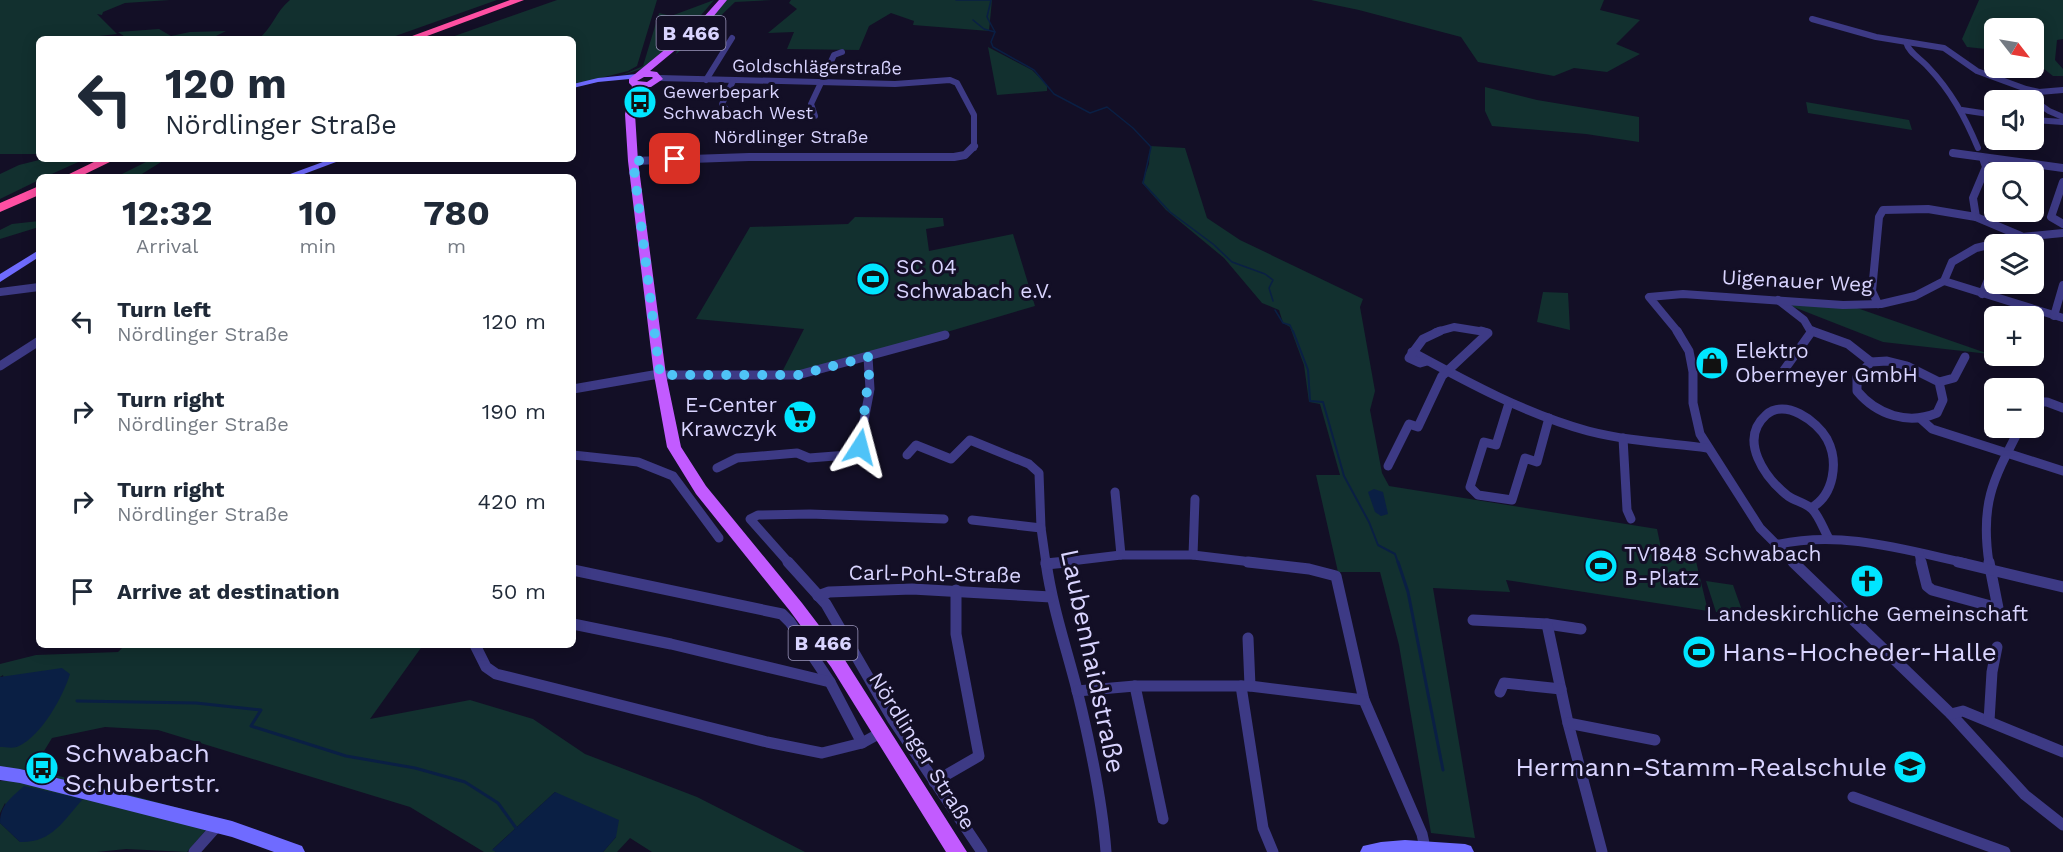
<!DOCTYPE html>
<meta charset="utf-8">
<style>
:root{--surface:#fff;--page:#f6f6f7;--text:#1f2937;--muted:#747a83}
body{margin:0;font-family:"Work Sans",sans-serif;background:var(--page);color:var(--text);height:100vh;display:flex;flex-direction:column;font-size:22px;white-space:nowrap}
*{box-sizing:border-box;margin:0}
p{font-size:20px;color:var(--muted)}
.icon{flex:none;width:33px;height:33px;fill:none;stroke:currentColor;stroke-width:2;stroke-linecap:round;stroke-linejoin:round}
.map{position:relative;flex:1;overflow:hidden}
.side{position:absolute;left:36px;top:174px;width:540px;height:474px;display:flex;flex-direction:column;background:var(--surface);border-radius:9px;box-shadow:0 3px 15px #0003}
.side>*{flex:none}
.guide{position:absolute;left:36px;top:36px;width:540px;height:126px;border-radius:9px;box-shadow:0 3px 15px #0003;background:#fff;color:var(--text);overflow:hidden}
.needle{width:39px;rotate:121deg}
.buttons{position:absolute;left:1984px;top:18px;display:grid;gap:12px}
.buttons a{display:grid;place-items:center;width:60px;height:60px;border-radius:9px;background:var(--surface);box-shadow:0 3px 15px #0003;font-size:30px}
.pin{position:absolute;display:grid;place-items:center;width:51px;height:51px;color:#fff;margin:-26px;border-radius:12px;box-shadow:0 3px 9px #0006}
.me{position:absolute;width:66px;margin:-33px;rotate:9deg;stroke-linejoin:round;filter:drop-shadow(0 0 4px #0008)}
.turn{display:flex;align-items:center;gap:21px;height:126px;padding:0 30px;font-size:27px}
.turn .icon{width:78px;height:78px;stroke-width:2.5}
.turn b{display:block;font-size:42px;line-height:51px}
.eta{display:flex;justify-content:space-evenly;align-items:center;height:102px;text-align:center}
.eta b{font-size:36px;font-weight:700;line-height:42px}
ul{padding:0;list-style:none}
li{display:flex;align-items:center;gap:18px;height:90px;padding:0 30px}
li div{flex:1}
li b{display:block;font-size:22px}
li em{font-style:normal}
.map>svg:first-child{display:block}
.green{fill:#12302f}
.water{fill:#0a1f44}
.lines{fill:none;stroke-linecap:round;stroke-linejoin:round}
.stream-far2{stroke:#0a1f44;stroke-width:1.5}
.stream-far1{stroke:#0a1f44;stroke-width:2}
.stream{stroke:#0a1f44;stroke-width:3}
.street-far3{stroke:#3d3a85;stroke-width:6}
.street-far2{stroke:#3d3a85;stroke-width:8}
.street-far1{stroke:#3d3a85;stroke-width:9}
.street{stroke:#3d3a85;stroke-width:11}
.secondary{fill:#6f6bff;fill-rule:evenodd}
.primary{fill:#c25bff;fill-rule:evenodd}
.highway{fill:#ff4fa3;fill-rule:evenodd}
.route{stroke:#4fc3f7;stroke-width:10;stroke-dasharray:0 18}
.labels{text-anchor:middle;stroke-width:6;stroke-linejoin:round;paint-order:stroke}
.far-street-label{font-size:18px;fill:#d9d4ff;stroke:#130f26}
.far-poi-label{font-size:18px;fill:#d9d4ff;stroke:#130f26;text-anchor:start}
.shield{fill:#130f26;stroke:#9e99be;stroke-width:1.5}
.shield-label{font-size:20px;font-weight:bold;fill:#d9d4ff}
.poi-label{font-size:21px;fill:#d9d4ff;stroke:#130f26;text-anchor:start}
.street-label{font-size:21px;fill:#d9d4ff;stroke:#130f26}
.near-poi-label{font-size:26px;fill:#d9d4ff;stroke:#130f26;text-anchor:start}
.near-street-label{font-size:26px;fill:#d9d4ff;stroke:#130f26}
</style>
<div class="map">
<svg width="2063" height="852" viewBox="0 0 2063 852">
<rect width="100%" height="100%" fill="#130f26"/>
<g class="green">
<path d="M0,0H170L125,3L103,12L102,15L97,14L117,34L73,39H39V156L37,154H0Z"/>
<path d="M290,0H497L387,39H258C272,29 276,11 290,0Z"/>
<path d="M557,0H657L637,66L628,71L573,85V39H446Z"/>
<path d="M714,0L696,21L644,68L620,76L643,66L659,13L671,16Z"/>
<path d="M727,0H772L735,2L704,32L676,54L678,47Z"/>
<path d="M791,0H992L989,31L913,25L914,21L891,13L869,26L859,50L787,49L794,32L768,33L797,9L789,3Z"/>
<path d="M1311,0H1604L1600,10L1640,20L1616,44L1640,54L1607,72L1574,68L1554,76L1478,62L1461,37L1359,10Z"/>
<path d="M1979,0H2063V39L2057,40L2055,60L2063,69V76H2053L2034,61V28H1995V50L1967,47L1962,39Z"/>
<path d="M159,29L171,36L190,32L226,31L210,39H128L118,32Z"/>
<path d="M988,47L1032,70L1047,85V91L997,95Z"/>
<path d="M1485,87L1537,100L1639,117V142L1586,134L1492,126L1485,111Z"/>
<path d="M1806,102L1909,120L1912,130L1808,113Z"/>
<path d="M1150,146L1185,148L1207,218L1240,240L1363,299L1360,307L1375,391L1370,410L1382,473L1389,486L1657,529L1661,548L1694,553L1708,611L1506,580L1510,592L1433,588L1475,838L1431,833L1399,645L1380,572H1338L1316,475H1340L1320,404L1309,402L1304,365L1290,327L1283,323L1279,310L1262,303L1224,258L1166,210L1142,183L1149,164Z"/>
<path d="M43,159H85L45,177H39V180L0,199V174L19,165Z"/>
<path d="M152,159H166L137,177H116Z"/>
<path d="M855,217L943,218L944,226L926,229L929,251L1013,234L1035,306L825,368L782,372L804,329L696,319L750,227L848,224Z"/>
<path d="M39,221V227L0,239V230L12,224Z"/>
<path d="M1543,292L1568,293L1570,330L1537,322Z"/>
<path d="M1786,304L1857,308L1989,354L1883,342Z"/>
<path d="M1706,581L1733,585L1744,616L1716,612Z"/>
<path d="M125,645H423L370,719L470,700L533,719L585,754L697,797L805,852H652L630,838L617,852H603L616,837L555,792L493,849L496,852H484L410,807L158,730L105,727L52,738L33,769L216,818L187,852L126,849L97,852H0V823L20,842L5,803L0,813V781H8L0,776V747H17L3,675L0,677V664L36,655L118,652Z"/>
</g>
<g class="water">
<path d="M1374,489L1383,492L1388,514L1381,516L1375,512L1368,492Z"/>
<path d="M62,668L70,674C63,697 41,736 19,746C14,749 6,747 0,747V677Z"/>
<path d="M24,786L83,799C63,821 52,843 20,842L0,823C0,805 11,798 24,786Z"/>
<path d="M555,792L619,820L616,837L603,852H496L492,850Z"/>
</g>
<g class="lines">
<g class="stream-far2">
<path d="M956,0H991L987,17L995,32"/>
<path d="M973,20L984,29L995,32L991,42L993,47L1034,70L1054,94L1090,113L1107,107L1133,128L1151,147L1143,183L1170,212L1213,244L1232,262L1265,274L1273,280L1269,288L1273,301"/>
<path d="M1275,310L1283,323L1290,325L1293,332"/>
</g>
<path class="stream-far1" d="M1293,331L1308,370L1310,401L1323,402L1344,476L1369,522L1378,545L1395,554L1398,563"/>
<g class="stream">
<path d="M1398,562L1408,592L1443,770"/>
<path d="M77,701L196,703L261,710L251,726L346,756L415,768L465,782L498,803L516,828"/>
</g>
<g class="street-far3">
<path d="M1812,19L1876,37L1944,48L1977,71L2026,89L2039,92L2063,90"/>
<path d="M1906,42C1908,52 1921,59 1928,67C1951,91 1965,117 1978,148"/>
<path d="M659,78L895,84L950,80L957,83L974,115V148"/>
<path d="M706,80L732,38"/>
<path d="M2026,95L2049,111L2063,117"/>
<path d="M1962,110L1995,115"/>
<path d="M730,114L722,104L733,81"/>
<path d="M815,116L811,104L834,55L842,52"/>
<path d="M2034,120L2063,122"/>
</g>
<g class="street-far2">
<path d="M1953,153L2063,168"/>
<path d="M1983,158L1986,167L1973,198L1976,217L2021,236"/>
<path d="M633,161L749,157H954L965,155L974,146"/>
<path d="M2063,182L2051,217L2063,224"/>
<path d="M1944,281L2063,318"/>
<path d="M0,292L39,287"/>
<path d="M1982,294L1993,268"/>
<path d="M1778,300L1804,320L1811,332"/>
<path d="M1878,304L1872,291L1879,217L1883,210L1928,209L1976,217"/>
<path d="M2054,316L2063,285"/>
<path d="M1812,331L1815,332"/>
<path d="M1436,332L1454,327L1485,332"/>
<path d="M1678,332L1649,297L1683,294L1843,305L1881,304L1915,296L1944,281L1952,262L1976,248L2022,237L2063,233"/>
</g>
<g class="street-far1">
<path d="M1677,331L1689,351L1693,372V403L1700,434L1760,528L1795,563"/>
<path d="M1812,331L1848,344L1871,362"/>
<path d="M1412,352C1469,383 1526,414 1588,431C1627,441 1667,443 1707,448"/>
<path d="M1427,361L1420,363L1409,358L1423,339L1440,331"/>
<path d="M1887,361L1907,366L1939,382L1943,400L1937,413C1908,425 1877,415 1857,391V377L1871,362Z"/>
<path d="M0,366L39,341"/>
<path d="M1784,370L1812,331"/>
<path d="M1939,382L1954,378L1965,357"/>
<path d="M573,389L653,375H798L945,335"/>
<path d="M2034,402H2047L2063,408"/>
<path d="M1509,403L1496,445L1484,442L1470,487L1478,495L1512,500L1525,458L1537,462L1549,418"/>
<path d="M1922,420L1932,429L2063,471"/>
<path d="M1623,438L1627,510L1631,519"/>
<path d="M573,455L638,462L673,476L719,538"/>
<path d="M907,455L916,445L951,459L970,440L1029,464L1039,473L1041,528L1046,563"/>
<path d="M1388,466L1409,424L1418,427L1442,376L1488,333L1481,331"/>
<path d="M717,468L737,458L797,453L809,458L848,455L859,447L870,389L868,357"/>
<path d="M1115,492L1121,555"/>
<path d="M1811,508C1834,495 1839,462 1827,439C1817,421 1785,398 1766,415C1738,440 1765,478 1788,496C1795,501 1806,503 1812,509C1819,516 1823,528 1828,537"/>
<path d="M972,520L1041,528"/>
<path d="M1775,545C1840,530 1902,549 1965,563"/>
<path d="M1919,553L1921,563"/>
<path d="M1193,555L1195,499"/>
<path d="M789,563L750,519L758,515L810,514L944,519"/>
<path d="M1054,563L1121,555H1193L1260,563"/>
<path d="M1989,563C1980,503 1993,480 2020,428"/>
</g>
<g class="street">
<path d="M788,562L826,604L893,720L982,852"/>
<path d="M1046,562C1052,606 1066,647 1077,690C1090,743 1102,798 1106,852"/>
<path d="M1248,562L1309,569L1336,576L1364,700L1422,834L1425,848"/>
<path d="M1793,562L1951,714L2025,795L2063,825"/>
<path d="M1921,562L1927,586L1932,590L1998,608L1989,562"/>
<path d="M1958,562L2063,587"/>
<path d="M1046,564L1066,562"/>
<path d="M573,570L782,614L790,622L830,682L862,743"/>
<path d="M818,596L829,592L912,589L1051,597"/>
<path d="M1473,620L1547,624L1581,629"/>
<path d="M573,624L671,644L830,682"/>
<path d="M1547,624L1568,723L1602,852"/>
<path d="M1248,638L1250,686"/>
<path d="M475,645L486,667L496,674L767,742L822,753L862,743L882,732"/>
<path d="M1135,686L1163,819"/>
<path d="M1241,686L1263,828L1273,852"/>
<path d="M1077,691L1135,686H1250L1364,700"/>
<path d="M1500,692L1504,683L1561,689"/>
<path d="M1951,714L1963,711L2063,752"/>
<path d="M1989,721L1992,672L1997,647"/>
<path d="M1568,723L1655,740"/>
<path d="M934,782L979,756L956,634V590"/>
<path d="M1853,797L2005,852"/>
<path d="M194,852L218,825"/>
</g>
<g class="secondary">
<path d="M637,74H640V78L598,82L573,88V84L598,78Z"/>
<path d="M331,159H344L296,177H282Z"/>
<path d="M39,250V257L0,282V274Z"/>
<path d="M0,766L20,769L232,821L302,846L305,852H274L232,837L20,783L0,780Z"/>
<path d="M1405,840L1465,844L1471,846L1474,852H1360L1363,846L1381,842Z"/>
</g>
<path class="primary" d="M719,0H727L708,23L650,71L657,72L663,79L651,87H641L635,114L638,161L666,375L681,447L706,486L802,603L843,657L967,852H946L831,667L790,611L696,494L667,447L654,375L628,161L625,114L632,86L629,83V79L702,19ZM644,77H652L653,78L647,82L637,81Z"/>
<g class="highway">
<path d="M510,0H524L419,39H404Z"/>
<path d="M100,159H116L79,177H63Z"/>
<path d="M39,186V195L0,212V203Z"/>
</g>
</g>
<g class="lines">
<path class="route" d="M675,159L633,161L660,375H798L868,357L870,366L860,447"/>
</g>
<defs>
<g id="bus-disc" transform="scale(1.725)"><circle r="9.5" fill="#00e5ff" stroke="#130f26"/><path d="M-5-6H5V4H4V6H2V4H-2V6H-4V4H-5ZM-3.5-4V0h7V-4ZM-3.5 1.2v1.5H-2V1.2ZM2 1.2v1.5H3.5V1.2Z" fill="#111"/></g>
<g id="stadium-disc" transform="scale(1.725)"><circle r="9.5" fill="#00e5ff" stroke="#130f26"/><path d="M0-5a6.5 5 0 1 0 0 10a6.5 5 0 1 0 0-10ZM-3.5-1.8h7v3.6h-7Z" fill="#111"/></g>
<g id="shop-disc" transform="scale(1.725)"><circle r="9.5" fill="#00e5ff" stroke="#130f26"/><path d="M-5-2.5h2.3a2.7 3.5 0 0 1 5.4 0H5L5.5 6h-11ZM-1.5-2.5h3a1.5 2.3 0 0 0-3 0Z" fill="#111"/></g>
<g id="supermarket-disc" transform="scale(1.725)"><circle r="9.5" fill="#00e5ff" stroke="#130f26"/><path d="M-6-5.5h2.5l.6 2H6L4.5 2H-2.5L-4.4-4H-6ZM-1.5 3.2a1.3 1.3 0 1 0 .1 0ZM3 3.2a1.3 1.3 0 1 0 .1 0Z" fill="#111"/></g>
<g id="church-disc" transform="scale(1.725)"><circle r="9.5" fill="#00e5ff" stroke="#130f26"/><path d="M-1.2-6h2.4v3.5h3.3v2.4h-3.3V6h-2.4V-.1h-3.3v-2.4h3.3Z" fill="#111"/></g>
<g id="school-disc" transform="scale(1.725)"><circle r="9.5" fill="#00e5ff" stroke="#130f26"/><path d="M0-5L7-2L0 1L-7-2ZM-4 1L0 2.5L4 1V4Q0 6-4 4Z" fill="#111"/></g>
</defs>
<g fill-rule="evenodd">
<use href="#bus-disc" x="640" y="102"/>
<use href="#stadium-disc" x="873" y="279"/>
<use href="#shop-disc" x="1712" y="363"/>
<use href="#supermarket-disc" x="800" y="417"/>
<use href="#stadium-disc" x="1601" y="566"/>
<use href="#church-disc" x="1867" y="581"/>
<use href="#stadium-disc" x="1699" y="652"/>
<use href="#school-disc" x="1910" y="767"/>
<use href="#bus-disc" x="42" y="768"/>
</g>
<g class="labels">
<g class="far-street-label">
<text transform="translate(817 67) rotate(1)" y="6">Goldschlägerstraße</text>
<text x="791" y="143">Nördlinger Straße</text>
</g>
<g class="far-poi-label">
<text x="663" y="98">Gewerbepark<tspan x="663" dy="21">Schwabach West</tspan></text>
</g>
<g class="shield">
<rect x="656.5" y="16" width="69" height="34" rx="4.5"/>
<rect x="788.5" y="626" width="69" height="34" rx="4.5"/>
</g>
<g class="shield-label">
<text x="691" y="40">B 466</text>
<text x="823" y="650">B 466</text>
</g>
<g class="poi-label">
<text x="896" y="274">SC 04<tspan x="896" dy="24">Schwabach e.V.</tspan></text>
<text x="1735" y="358">Elektro<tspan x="1735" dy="24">Obermeyer GmbH</tspan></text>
<text x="777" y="412" text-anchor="end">E-Center<tspan x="777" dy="24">Krawczyk</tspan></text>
<text x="1624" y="561">TV1848 Schwabach<tspan x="1624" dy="24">B-Platz</tspan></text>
<text x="1867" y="621" text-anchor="middle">Landeskirchliche Gemeinschaft</text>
</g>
<g class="street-label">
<text transform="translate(1797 281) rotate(3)" y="7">Uigenauer Weg</text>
<text transform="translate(935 574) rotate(1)" y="7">Carl-Pohl-Straße</text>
<text transform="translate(922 751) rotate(58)" y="7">Nördlinger Straße</text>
</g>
<g class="near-poi-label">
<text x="1722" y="661">Hans-Hocheder-Halle</text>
<text x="65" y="762">Schwabach<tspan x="65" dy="30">Schubertstr.</tspan></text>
<text x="1887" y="776" text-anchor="end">Hermann-Stamm-Realschule</text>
</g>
<g class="near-street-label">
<text transform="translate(1093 661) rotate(78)" y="9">Laubenhaidstraße</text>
</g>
</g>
</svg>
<div class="buttons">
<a><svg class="needle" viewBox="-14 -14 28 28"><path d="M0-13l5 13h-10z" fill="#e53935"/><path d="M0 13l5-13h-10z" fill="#747a83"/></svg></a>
<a><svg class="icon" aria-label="sound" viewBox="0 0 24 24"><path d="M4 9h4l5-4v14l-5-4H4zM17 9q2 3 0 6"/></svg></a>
<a><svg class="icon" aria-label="search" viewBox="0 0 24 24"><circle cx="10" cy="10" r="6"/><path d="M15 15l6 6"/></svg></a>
<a><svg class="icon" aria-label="layers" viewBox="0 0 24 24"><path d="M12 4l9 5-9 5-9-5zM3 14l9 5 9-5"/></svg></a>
<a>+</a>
<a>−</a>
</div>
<div class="pin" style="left:675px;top:159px;background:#d93025"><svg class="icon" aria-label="arrive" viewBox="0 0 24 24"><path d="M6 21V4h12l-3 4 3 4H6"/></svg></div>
<svg class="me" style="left:860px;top:447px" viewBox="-20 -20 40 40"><path d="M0-17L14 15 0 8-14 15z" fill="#4fc3f7" stroke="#fff" stroke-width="4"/></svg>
<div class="guide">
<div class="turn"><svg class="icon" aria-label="left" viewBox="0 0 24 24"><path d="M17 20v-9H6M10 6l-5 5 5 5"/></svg><div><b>120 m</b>Nördlinger Straße</div></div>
</div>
<section class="side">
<div class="eta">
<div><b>12:32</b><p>Arrival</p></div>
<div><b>10</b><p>min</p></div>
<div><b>780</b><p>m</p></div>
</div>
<ul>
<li><svg class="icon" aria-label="left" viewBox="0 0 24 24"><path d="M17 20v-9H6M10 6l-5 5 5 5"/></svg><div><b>Turn left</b><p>Nördlinger Straße</p></div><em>120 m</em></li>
<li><svg class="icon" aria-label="right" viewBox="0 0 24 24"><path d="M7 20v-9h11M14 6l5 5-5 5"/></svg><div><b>Turn right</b><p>Nördlinger Straße</p></div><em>190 m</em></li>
<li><svg class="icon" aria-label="right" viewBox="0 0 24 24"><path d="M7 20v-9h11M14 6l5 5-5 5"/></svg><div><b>Turn right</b><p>Nördlinger Straße</p></div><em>420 m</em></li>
<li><svg class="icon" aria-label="arrive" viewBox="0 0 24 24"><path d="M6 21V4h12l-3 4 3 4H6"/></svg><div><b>Arrive at destination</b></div><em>50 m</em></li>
</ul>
</section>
</div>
